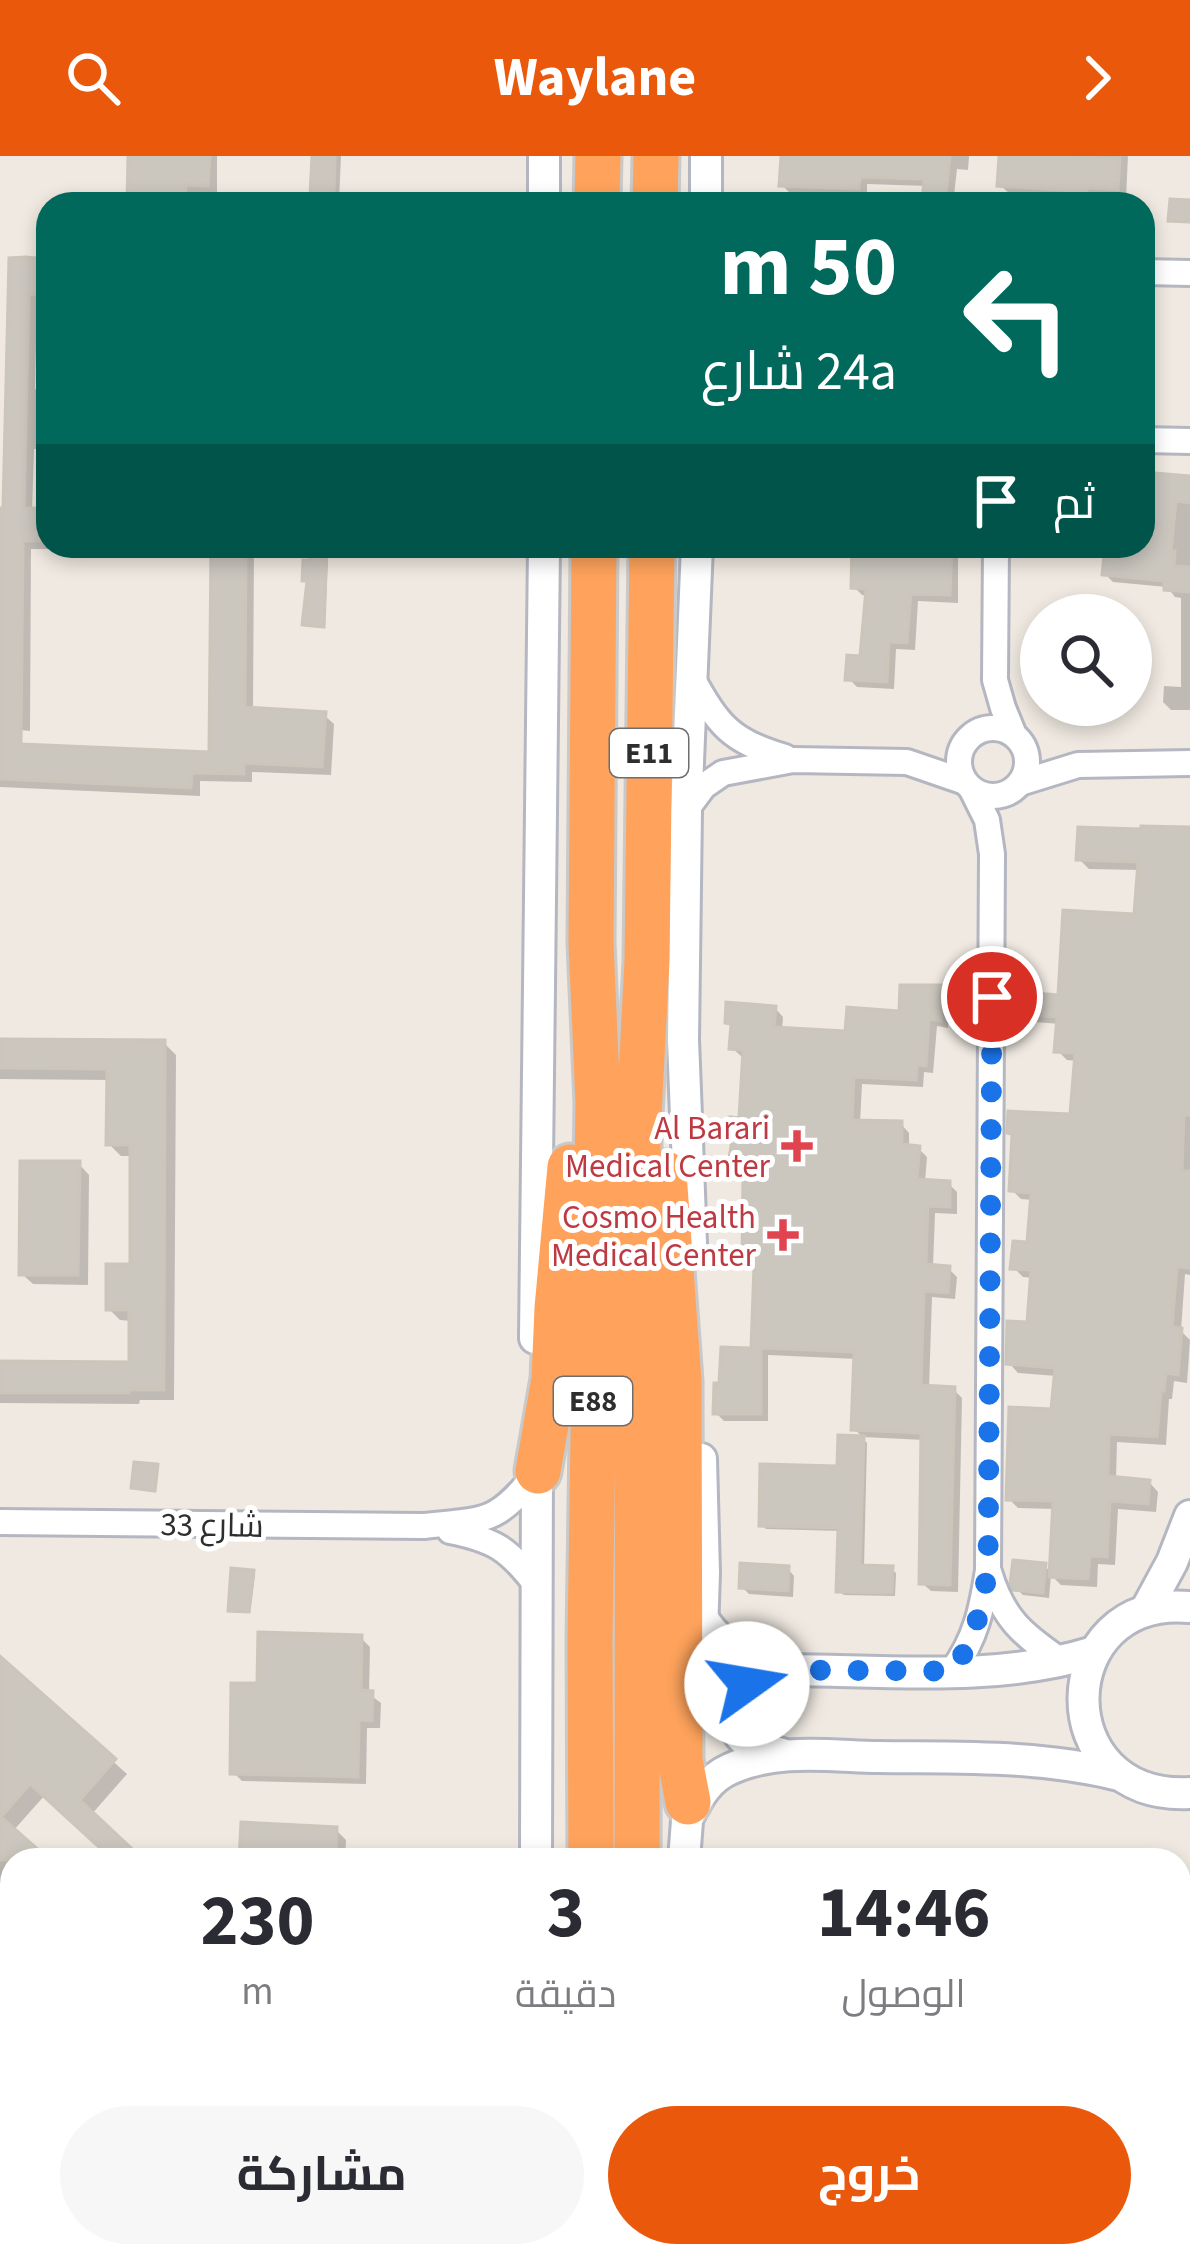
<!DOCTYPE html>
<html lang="ar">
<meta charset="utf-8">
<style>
:root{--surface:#fff;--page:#f7f7f7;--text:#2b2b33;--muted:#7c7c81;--accent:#ea580c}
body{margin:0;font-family:"Source Sans 3",Cairo,sans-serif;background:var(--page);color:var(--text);direction:rtl;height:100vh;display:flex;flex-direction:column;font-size:45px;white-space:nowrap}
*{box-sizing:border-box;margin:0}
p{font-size:39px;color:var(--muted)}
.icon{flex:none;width:66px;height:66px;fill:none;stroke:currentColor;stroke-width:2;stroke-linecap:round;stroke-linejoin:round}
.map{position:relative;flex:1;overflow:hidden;direction:ltr}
.sheet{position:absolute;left:0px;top:1692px;width:1191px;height:420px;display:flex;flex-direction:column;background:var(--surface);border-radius:36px 36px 0 0;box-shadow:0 6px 18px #0003;direction:rtl}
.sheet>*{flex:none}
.banner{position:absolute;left:36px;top:36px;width:1119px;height:366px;border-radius:36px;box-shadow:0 6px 18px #0003;direction:rtl;background:#00695c;color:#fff;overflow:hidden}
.fabs{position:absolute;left:1020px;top:438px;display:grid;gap:24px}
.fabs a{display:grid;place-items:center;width:132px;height:132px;border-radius:50%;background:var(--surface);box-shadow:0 6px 18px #0003;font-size:60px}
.pin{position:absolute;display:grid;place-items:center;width:102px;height:102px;color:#fff;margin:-51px;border:6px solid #fff;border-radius:50%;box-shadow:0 3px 12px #0007}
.me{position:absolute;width:132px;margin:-66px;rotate:77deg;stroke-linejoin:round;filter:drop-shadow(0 0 9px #0008)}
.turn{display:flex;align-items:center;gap:42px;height:252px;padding:0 60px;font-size:54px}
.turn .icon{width:156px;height:156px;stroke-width:2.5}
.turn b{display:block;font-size:84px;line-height:102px}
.then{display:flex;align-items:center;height:114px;padding:0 60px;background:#0003;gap:24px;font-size:45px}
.eta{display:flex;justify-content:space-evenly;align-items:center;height:204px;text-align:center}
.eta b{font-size:72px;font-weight:700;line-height:84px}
.cta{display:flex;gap:24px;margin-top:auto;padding:24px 60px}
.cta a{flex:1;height:138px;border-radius:72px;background:var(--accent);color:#fff;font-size:48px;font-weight:700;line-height:138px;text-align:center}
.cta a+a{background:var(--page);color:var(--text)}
header{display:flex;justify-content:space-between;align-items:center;height:156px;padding:0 60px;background:var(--accent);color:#fff;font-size:54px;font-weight:700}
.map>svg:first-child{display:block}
.shadow{fill:#0003}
.building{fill:#cbc7bf;stroke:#cbc5ba;stroke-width:3}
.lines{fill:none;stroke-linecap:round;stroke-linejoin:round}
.minor-casing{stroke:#b4b7c1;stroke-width:30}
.tertiary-casing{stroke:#b4b7c1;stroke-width:36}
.secondary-casing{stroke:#b4b7c1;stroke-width:42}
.motorway-casing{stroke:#c9c9c9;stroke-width:51}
.minor{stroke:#fff;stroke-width:24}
.tertiary{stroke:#fff;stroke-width:30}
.secondary{stroke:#fff;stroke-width:36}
.motorway{stroke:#ffa35c;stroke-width:45}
.route{stroke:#1a73e8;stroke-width:21;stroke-dasharray:0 37.8}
.health-dot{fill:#e0444e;stroke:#fff;stroke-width:4.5}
.labels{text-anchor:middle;stroke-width:10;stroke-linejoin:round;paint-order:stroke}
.shield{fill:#fff;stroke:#6d6d6d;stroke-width:3}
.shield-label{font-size:30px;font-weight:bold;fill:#2e2e2e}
.health-label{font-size:33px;fill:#be3a42;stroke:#fff;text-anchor:end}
.street-label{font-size:33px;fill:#2e2e2e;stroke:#fff}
</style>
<header><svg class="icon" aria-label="forward" viewBox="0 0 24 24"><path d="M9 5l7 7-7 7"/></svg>Waylane<svg class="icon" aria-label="search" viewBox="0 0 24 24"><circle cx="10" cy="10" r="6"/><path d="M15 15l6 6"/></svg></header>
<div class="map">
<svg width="1190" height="2112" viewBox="0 0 1190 2112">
<rect width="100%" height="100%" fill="#efe9e1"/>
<g class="shadow">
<path d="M131,0H217V39L194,37V48H130Z"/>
<path d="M315,0H341L339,46L320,45L313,38Z"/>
<path d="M784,0H969L968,14L957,13L953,48H925L927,30L867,28V40L791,38L782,29Z"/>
<path d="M1002,0H1128L1126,42L1095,40V44L1010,38L1000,29Z"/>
<path d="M12,105L48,106V147L37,146L35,233H48V294L34,293L32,355H48V390H254L253,555L324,559L334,568L331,619L252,616V626L200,625V640L0,631V603L212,599L214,395L31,393L30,575L0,572V355H6Z"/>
<path d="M1143,319L1190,323V554H1171L1163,546L1164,530L1181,531V442L1175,441L1167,431L1113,426L1105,418L1107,402L1099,394L1100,390H1143Z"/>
<path d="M790,390H814V395Z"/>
<path d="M855,390H958V447L918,445L915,494L896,493L894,533L857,531L849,523L863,503L868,440L862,439L854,431Z"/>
<path d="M325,394L328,397L325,472L308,470L305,468L308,426L305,424Z"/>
<path d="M1190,674V1119L1185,1118L1181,1175L1190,1184L1187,1227L1174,1225L1172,1243H1169L1166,1289L1117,1286L1116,1323L1149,1326L1158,1336L1156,1356L1118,1353L1115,1409L1098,1408L1097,1431L1061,1429L1051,1419L1049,1442L1023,1439L1016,1432L1045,1410L1052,1418L1055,1353L1018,1352L1009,1343L1054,1256L1057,1220L1018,1217L1009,1207L1030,1170L1033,1122L1023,1121L1014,1112L1030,1090L1033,1044L1021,1043L1012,1034L1015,981L1010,976L1072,961L1077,905L1067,904L1057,894L1060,868L1022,865L1013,855L1061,843L1137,761L1140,714L1089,713L1079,703Z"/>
<path d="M941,832L949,840L948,872L937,870L933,917L924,916L923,931L862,928L860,967L901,968L909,977V992L919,993L927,1001L925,1026L949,1028L957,1036V1058L935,1057L933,1111L949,1113L957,1121L955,1143L932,1141L929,1233L954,1234L962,1242L958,1436L931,1435L922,1427L924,1284L863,1281L854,1273L857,1203L768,1199V1265H724L716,1257L754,1195L757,1117L745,1109L746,1023L739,1022L731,1014L742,966L746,901L741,900L732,892L734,872L728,866L775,852L783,861L782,875L848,878L902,858Z"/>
<path d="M0,886L164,887L176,899L174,1244H140L139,1248L0,1247V1208L132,1209V1165L120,1164L109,1153L133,1111V1000H121L109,988L110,924L0,923Z"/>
<path d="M79,1008L89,1019L88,1129L33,1128L22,1118Z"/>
<path d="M863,1283L867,1287L864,1412L891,1413L896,1417L895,1440L844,1439L839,1435L841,1375L766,1373L762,1369L840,1313Z"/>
<path d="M788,1413L794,1420L793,1441L749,1438L742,1431Z"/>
<path d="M252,1417L255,1419L250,1457L233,1456L231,1454Z"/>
<path d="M361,1482L370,1491L369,1538L381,1547L380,1572H367L366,1628L242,1625L233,1616L260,1530Z"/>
<path d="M0,1504L127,1618L91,1659L139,1704H116L45,1639L13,1675L46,1704H12V1853L8,1857L0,1850Z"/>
<path d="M336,1674L346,1684L345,1704H242Z"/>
<path d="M1179,1816L1190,1833V1847L1179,1854Z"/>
<path d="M1182,1925L1190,1930V1973L1179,1992V1929Z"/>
<path d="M1190,2015V2095L1189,2093L1179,2100V2022Z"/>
<path d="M272,2100H412L419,2112H279Z"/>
<path d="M817,2100H1091L1084,2112H810Z"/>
<path d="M1140,2100H1179L1162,2112H1149Z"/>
</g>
<g class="building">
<path d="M128,0H210L208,30L186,29L185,48H127Z"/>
<path d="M312,0H335L334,41L310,40Z"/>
<path d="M781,0H950L945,48H922L924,23L860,21L859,33L779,30Z"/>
<path d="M999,0L1120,2L1118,34L1087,32V36L997,30Z"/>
<path d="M1170,43L1190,44V66L1168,65Z"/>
<path d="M26,101L48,103V139L29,138L24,352H48V385H23L21,588L209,596L211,390H246L245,551L326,556L322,611L244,607V618L192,617L191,632L0,623V352H3L9,102Z"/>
<path d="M1143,316L1190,320V347L1176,345L1171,395H1175L1174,410L1190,411V436L1164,434V425L1102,419L1105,390H1143Z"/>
<path d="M311,390L327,391L324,471L302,469L307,425H302L303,404H310Z"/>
<path d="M852,390H952L950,439L911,438L907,487L889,486L887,526L845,524L847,499L860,500L866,433L851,432Z"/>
<path d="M1141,670L1190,671V959H1184L1182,1015H1190V1112L1177,1111L1172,1171L1182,1172L1178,1219L1166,1217L1164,1235H1161L1157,1281L1109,1278L1108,1320L1150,1324L1148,1348L1110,1345L1107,1401L1090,1400L1088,1423L1049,1421L1053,1345L1006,1344L1009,1251L1051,1253L1055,1212L1006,1208L1007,1165L1027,1166L1031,1114L1010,1113L1013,1085L1027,1086L1031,1037L1009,1035L1012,978L1007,977L1008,955L1070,958L1075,897L1054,896L1057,861L1010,857L1012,835L1058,839L1063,754L1134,758L1138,706L1076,704L1078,671L1141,673Z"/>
<path d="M900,829H942L941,865L929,863L926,910L917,909L916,924L854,921L852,964L902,965V988L920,990L917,1023L950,1025V1051L928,1050L926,1108L950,1110L948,1137L924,1135L921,1229L955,1231L950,1429L919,1428L921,1277L851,1274L854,1196L761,1192V1258H713L714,1227H719L721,1191L751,1192L754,1110H742L743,1017L727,1015L732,984L728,983L730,961L739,962L743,894L729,893L731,868L725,867L726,846L776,850L774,871L845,875L847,851L899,855Z"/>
<path d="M0,883L165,884L164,1234H129V1237H0V1205L129,1206V1154H106V1108H130V989H106L107,913L0,912Z"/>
<path d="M20,1005H80L78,1119H19Z"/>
<path d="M838,1279L864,1280L860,1409L893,1410L892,1437L836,1436L838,1372L759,1370L760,1308L837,1310Z"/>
<path d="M134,1306L158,1308L155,1335L131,1332Z"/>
<path d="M1013,1404L1046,1407L1043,1437L1013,1434L1010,1427Z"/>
<path d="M740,1407L789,1410L788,1435L739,1432Z"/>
<path d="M231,1412L254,1414L249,1456L228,1455Z"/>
<path d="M258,1476L362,1479L361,1534L373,1535L372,1565L359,1564L358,1621L230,1618L231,1527H257Z"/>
<path d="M0,1500L116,1603L80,1644L144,1704H113L30,1628L1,1661L50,1704H0Z"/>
<path d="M241,1666L337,1671L336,1695L308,1694V1704H239Z"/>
</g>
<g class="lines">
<g class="minor-casing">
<g id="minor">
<path d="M1143,116L1190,117"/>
<path d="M1143,284L1190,285"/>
<path d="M996,390L995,524L1003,552L1014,579"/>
<path d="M691,520C719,570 729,584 785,601"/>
<circle cx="993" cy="606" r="34"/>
<path d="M1020,627L1078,609L1190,607"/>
<path d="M686,654L704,630L723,617L793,604L907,606L965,626"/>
<path d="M0,1366L424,1370C488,1363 496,1368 538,1315"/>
<path d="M450,1375C495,1384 509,1393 537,1430"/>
<path d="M989,1416C1003,1463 1022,1478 1061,1505"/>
<path d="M952,1515C976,1483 982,1452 988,1414L992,698L987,664L972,634"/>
</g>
</g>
<g class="tertiary-casing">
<g id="tertiary">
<path d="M544,48V0"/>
<path d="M706,48V0"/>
<path d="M691,1087L683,884L686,654L697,390"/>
<path d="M535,1182L544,390"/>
<path d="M701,1303L704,1417L701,1507"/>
<path d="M1190,1451C1050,1438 1046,1645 1190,1637"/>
<path d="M1146,1454L1172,1406L1190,1360"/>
<path d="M702,1462C725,1495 751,1509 790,1514C890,1515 998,1526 1094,1496"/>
<path d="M782,1598C770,1595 756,1592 746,1585C727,1571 728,1541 748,1528C758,1521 773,1519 784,1516"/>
<path d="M688,1661C698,1641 709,1622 730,1613C775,1592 830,1600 878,1601C959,1602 1040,1599 1119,1619"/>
<path d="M536,1704L537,1296"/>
<path d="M684,1704L690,1626"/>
<path d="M518,2112L520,2100"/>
<path d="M681,2112V2100"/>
</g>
</g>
<g class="secondary-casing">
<path id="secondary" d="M0,2104L9,2112"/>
</g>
<g class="motorway-casing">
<g id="motorway">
<path d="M597,48L598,0"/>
<path d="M655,48L656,0"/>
<path d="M664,1017L679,1225L680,1604L688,1646"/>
<path d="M538,1315L554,1223L557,1152L570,1011"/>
<path d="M591,1704L590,1483L598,947L591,787L594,390"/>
<path d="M637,1704L638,978L647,805L652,390"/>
<path d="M581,2112L582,2100"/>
<path d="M631,2112L632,2100"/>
</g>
</g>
<use href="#minor" class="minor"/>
<use href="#tertiary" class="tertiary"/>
<use href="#secondary" class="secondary"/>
<use href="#motorway" class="motorway"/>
</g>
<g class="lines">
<path class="route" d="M747,1528L790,1514L952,1515C976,1483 981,1452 988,1414L992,841"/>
</g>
<g class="health-dot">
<path d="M791 972h12v12h12v12h-12v12h-12v-12h-12v-12h12z"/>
<path d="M777 1061h12v12h12v12h-12v12h-12v-12h-12v-12h12z"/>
</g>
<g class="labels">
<g class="shield">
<rect x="610" y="573" width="78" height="48" rx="9"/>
<rect x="554" y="1221" width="78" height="48" rx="9"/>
</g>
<g class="shield-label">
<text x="649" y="607">E11</text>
<text x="593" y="1255">E88</text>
</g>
<g class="health-label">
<text x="770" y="983">Al Barari<tspan x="770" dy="38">Medical Center</tspan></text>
<text x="756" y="1072">Cosmo Health<tspan x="756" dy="38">Medical Center</tspan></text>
</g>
<g class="street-label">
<text transform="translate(212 1368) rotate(1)" y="12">شارع 33</text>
</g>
</g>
</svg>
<div class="fabs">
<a><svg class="icon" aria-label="search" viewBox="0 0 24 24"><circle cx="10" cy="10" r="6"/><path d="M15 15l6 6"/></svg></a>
</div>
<div class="pin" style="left:992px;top:841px;background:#d93025"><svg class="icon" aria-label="arrive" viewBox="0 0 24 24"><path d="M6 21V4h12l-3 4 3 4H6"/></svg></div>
<svg class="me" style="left:747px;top:1528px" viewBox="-20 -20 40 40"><circle r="19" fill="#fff"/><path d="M0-13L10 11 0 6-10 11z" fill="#1a73e8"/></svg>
<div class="banner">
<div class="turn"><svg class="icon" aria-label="left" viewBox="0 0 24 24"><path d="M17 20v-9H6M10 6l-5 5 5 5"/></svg><div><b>50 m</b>24a شارع</div></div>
<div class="then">ثم<svg class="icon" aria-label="arrive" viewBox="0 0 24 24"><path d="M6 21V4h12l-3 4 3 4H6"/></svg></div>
</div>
<section class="sheet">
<div class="eta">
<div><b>14:46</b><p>الوصول</p></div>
<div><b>3</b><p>دقيقة</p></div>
<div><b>230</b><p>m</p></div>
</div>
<div class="cta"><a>خروج</a><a>مشاركة</a></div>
</section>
</div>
